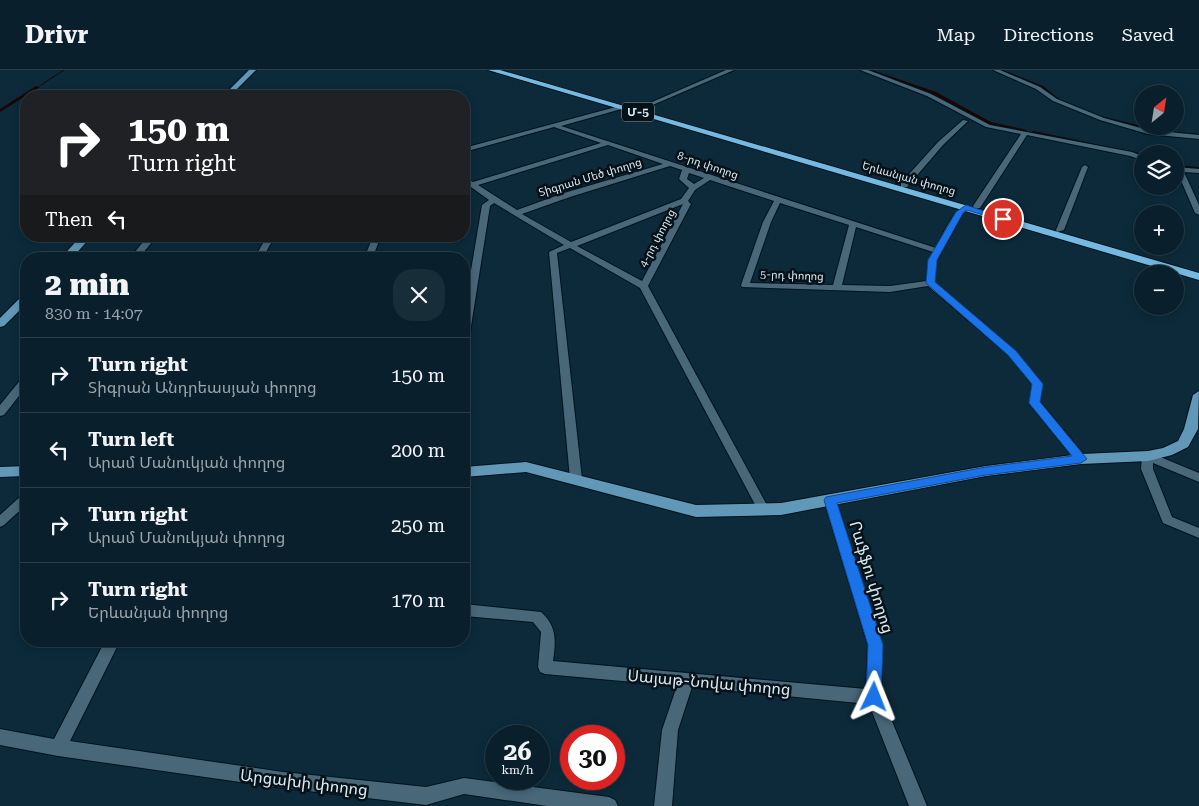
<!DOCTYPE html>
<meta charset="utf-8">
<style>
:root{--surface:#09202c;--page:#172d38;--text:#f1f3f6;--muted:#99a3a9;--line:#293e48}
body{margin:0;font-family:"Roboto Serif","Noto Sans Armenian",serif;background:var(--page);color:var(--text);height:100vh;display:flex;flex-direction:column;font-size:19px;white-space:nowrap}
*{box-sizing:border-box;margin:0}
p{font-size:16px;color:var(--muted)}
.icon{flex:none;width:28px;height:28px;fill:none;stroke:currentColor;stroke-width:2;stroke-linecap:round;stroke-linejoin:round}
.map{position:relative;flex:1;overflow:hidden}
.panel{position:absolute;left:20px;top:182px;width:450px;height:395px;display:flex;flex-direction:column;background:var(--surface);border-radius:20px;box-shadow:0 2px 8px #0003,0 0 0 1px var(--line)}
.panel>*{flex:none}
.guide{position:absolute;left:20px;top:20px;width:450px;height:152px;border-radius:20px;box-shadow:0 2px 8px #0003,0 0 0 1px var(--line);background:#202124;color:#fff;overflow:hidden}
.needle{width:32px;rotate:30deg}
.fabs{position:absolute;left:1134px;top:15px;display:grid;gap:10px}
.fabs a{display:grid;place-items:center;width:50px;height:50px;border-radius:50%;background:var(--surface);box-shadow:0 2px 8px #0003,0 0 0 1px var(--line);font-size:25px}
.speed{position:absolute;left:485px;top:655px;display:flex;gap:10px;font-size:25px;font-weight:700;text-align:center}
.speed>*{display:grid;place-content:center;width:65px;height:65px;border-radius:50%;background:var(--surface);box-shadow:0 2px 8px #0003,0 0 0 1px var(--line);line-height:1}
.speed small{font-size:12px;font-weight:400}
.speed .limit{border:8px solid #d22;background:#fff;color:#111}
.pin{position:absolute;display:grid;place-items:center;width:42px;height:42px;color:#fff;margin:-21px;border:2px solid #fff;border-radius:50%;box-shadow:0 1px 5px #0007}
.me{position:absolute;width:55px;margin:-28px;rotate:2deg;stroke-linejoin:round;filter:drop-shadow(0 0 4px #0008)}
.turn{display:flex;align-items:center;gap:18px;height:105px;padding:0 25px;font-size:22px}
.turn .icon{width:65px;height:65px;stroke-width:2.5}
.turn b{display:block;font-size:35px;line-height:42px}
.then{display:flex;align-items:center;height:48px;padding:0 25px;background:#0003;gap:10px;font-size:19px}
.round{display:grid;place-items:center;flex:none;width:52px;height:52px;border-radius:20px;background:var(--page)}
.overview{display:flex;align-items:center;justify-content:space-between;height:85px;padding:0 25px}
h1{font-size:30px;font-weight:800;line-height:38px}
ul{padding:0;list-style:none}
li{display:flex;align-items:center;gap:15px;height:75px;padding:0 25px;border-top:1px solid var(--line)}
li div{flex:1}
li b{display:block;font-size:19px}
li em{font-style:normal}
header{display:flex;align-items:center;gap:30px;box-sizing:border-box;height:70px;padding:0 25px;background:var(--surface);border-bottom:1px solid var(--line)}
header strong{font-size:24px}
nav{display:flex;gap:28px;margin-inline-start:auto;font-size:18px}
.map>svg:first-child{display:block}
.green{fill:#6a3d14}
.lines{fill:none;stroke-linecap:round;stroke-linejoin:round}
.stream{stroke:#1b0500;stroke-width:1}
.canal{fill:#1b0500;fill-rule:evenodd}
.minor-casing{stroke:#00121d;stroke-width:2}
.major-casing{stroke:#00121d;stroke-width:2}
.highway-casing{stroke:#00121d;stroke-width:2}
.minor{fill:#486779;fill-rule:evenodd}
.major{fill:#6298b7;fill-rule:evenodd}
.highway{fill:#74b9e1;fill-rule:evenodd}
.route{fill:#1a73e8;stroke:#114b97}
.labels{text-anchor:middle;stroke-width:5;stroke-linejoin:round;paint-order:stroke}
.far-street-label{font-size:11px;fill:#d9e9f4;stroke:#061118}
.shield{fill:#061118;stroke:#9aa8b2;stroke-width:1}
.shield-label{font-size:12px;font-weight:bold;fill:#d9e9f4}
.near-street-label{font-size:16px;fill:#d9e9f4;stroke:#061118}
</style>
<header>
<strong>Drivr</strong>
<nav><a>Map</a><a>Directions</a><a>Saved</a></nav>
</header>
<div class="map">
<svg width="1199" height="736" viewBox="0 0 1199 736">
<rect width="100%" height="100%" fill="#0c2a3a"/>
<path class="green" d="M499,0L555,15L1100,174L1099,175Z"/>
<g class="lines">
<path class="stream" d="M41,15L64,0"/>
<g class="canal">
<path d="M866,0H872L936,22L991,52L1027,60L1025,61L988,54L932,24Z"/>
<path d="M997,0H1003L1043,16L1059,29L1055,30L1039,18Z"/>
<path d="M36,16L40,17L0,42V39Z"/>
<path d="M1092,44L1159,60L1161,61L1159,62L1092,46Z"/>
<path d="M1032,61H1034L1143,84L1142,87L1034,63H1032Z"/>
<path d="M1177,62L1199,64V66L1179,64H1177Z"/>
<path d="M1175,95L1199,97V101L1175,99Z"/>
</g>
<g class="minor-casing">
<g id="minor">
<path d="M726,0H734L641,40L636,39Z"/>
<path d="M860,0H868L931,24L990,55L1132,82L1142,86V90L1130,86L1027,65L980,138H974L973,136L1021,64L986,57L927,26Z"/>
<path d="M993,0H1000L1040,17L1057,29L1104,48L1148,60L1199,65V69L1148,64L1100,50L1053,31L1036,19Z"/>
<path d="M623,35L625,36V38L561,56L936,178C942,166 955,135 969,136L970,138L963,143L937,190L934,212L1015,281L1042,314L1040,332L1085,386L1087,389L1085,392H1077L1031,335L1030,333L1032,314L1009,285L928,216L890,222L742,217L741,215L763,152L774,131L710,110L695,120L688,131L691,134L648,216L769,439L767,442H759L640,218L570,178L557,183L582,409L580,412H572L570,409L549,182L564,175L494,133L490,136L469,269L464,272V242L482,135L489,130L464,112V107L473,112L601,73L554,57L464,82V78ZM608,75L663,94L564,123L517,140L478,115ZM670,96L682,100L679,109L689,118L681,129L571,172L522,144L570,127ZM689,103L704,108L694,114L687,109ZM780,133L849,155L833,215L750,213L771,152ZM683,134L642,211L577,176ZM856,157L933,182L929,190L926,211L890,216L842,215Z"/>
<path d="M963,50L968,51L943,75L907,117H901V113L938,72Z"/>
<path d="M1085,95L1088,97L1064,160L1057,162L1056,160L1082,97Z"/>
<path d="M1175,97L1199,99V103L1184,102L1199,135V145L1195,143L1177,101H1175Z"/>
<path d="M148,166H157L138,189H129Z"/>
<path d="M267,166H275L262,189H254Z"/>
<path d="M373,166H381L372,189H364Z"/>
<path d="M26,307V317L4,345L0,346V335L22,308Z"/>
<path d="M1148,382L1199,403V412L1153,393V399L1172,447L1199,458V468L1163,453L1141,399L1142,386Z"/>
<path d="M26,424V435L4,455L0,457V445L22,425Z"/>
<path d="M830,425L834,427L836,430L882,575V627L927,736H909L869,634L692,617L678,660L672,736H654L662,660L677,616L545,604L540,602L538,597L541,562L533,552L464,546V534L541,542C557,556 556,571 553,591L866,619L868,575L824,430L826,427Z"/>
<path d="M105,571H120L70,671L283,702L426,717L464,708L609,727L615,730L618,736H547L464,724L426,735L283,718L58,686L0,675V659L54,669Z"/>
</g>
</g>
<g class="major-casing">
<g id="major">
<path d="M249,0H256L230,26H223Z"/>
<path d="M81,166H92L71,189H60Z"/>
<path d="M26,225V234L4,256L0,257V248L22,226Z"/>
<path d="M1199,321L1198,359L1188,377L1172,385L1148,391L1081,394L986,406L781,445L696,447L526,402L464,407V397L526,392L696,435L781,433L986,396L1081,384L1148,381L1163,378L1178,371L1184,359L1193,325Z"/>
<path d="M26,396V406L0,407V397Z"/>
</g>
</g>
<g class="highway-casing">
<path id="highway" d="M488,0H500L1199,203V210Z"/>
</g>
<use href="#minor" class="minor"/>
<use href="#major" class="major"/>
<use href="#highway" class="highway"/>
</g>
<path class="route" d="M966,135L1007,149L1003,151L967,140L963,143L937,190L935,212L1016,281L1043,314L1040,332L1087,389L1081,393L986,405L837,433L883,575L881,627L879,632L874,634L868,632L866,627L868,575L824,430L826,427L986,397L1072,386L1029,333L1032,314L1008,285L926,213L928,190L956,142Z"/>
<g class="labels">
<g class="far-street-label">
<text transform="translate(708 95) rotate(19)" y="4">8-րդ փողոց</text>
<text transform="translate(590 107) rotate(-17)" y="4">Տիգրան Մեծ փողոց</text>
<text transform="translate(909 108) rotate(16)" y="4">Երևանյան փողոց</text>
<text transform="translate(657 168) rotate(-62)" y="4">4-րդ փողոց</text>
<text transform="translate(792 205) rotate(2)" y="4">5-րդ փողոց</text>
</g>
<rect class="shield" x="622" y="32.5" width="32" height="19" rx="4"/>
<g class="shield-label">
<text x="638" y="46">Մ-5</text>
</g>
<g class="near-street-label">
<text transform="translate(872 507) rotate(73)" y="6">Րաֆֆու փողոց</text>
<text transform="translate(709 612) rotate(5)" y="6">Սայաթ-Նովա փողոց</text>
<text transform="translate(304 712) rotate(7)" y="6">Արցախի փողոց</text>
</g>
</g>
</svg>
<div class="fabs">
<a><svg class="needle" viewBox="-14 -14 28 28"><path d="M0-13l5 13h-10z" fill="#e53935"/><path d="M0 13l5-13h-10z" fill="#99a3a9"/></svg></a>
<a><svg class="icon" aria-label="layers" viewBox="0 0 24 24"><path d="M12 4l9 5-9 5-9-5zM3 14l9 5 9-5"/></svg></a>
<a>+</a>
<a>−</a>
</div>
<div class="speed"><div>26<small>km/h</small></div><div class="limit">30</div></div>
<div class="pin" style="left:1003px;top:149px;background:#d93025"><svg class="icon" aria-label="arrive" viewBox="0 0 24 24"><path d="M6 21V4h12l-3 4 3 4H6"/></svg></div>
<svg class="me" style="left:874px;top:627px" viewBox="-20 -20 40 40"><path d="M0-17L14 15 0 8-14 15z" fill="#1a73e8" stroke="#fff" stroke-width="4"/></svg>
<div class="guide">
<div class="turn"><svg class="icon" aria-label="right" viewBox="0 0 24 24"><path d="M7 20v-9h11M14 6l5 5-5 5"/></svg><div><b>150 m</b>Turn right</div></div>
<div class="then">Then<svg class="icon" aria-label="left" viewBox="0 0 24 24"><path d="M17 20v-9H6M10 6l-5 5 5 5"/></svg></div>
</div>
<section class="panel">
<div class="overview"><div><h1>2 min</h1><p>830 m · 14:07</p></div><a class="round"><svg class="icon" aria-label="close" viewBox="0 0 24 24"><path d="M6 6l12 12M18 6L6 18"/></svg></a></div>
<ul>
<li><svg class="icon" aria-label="right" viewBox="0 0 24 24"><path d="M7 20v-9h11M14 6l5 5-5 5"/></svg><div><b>Turn right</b><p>Տիգրան Անդրեասյան փողոց</p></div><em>150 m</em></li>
<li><svg class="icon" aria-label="left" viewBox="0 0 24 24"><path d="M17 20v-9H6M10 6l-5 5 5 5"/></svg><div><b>Turn left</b><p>Արամ Մանուկյան փողոց</p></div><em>200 m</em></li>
<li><svg class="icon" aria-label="right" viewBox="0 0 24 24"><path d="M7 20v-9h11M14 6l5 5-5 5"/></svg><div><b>Turn right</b><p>Արամ Մանուկյան փողոց</p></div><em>250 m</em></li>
<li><svg class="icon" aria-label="right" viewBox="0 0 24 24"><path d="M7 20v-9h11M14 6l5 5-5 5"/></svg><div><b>Turn right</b><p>Երևանյան փողոց</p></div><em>170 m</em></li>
</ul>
</section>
</div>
